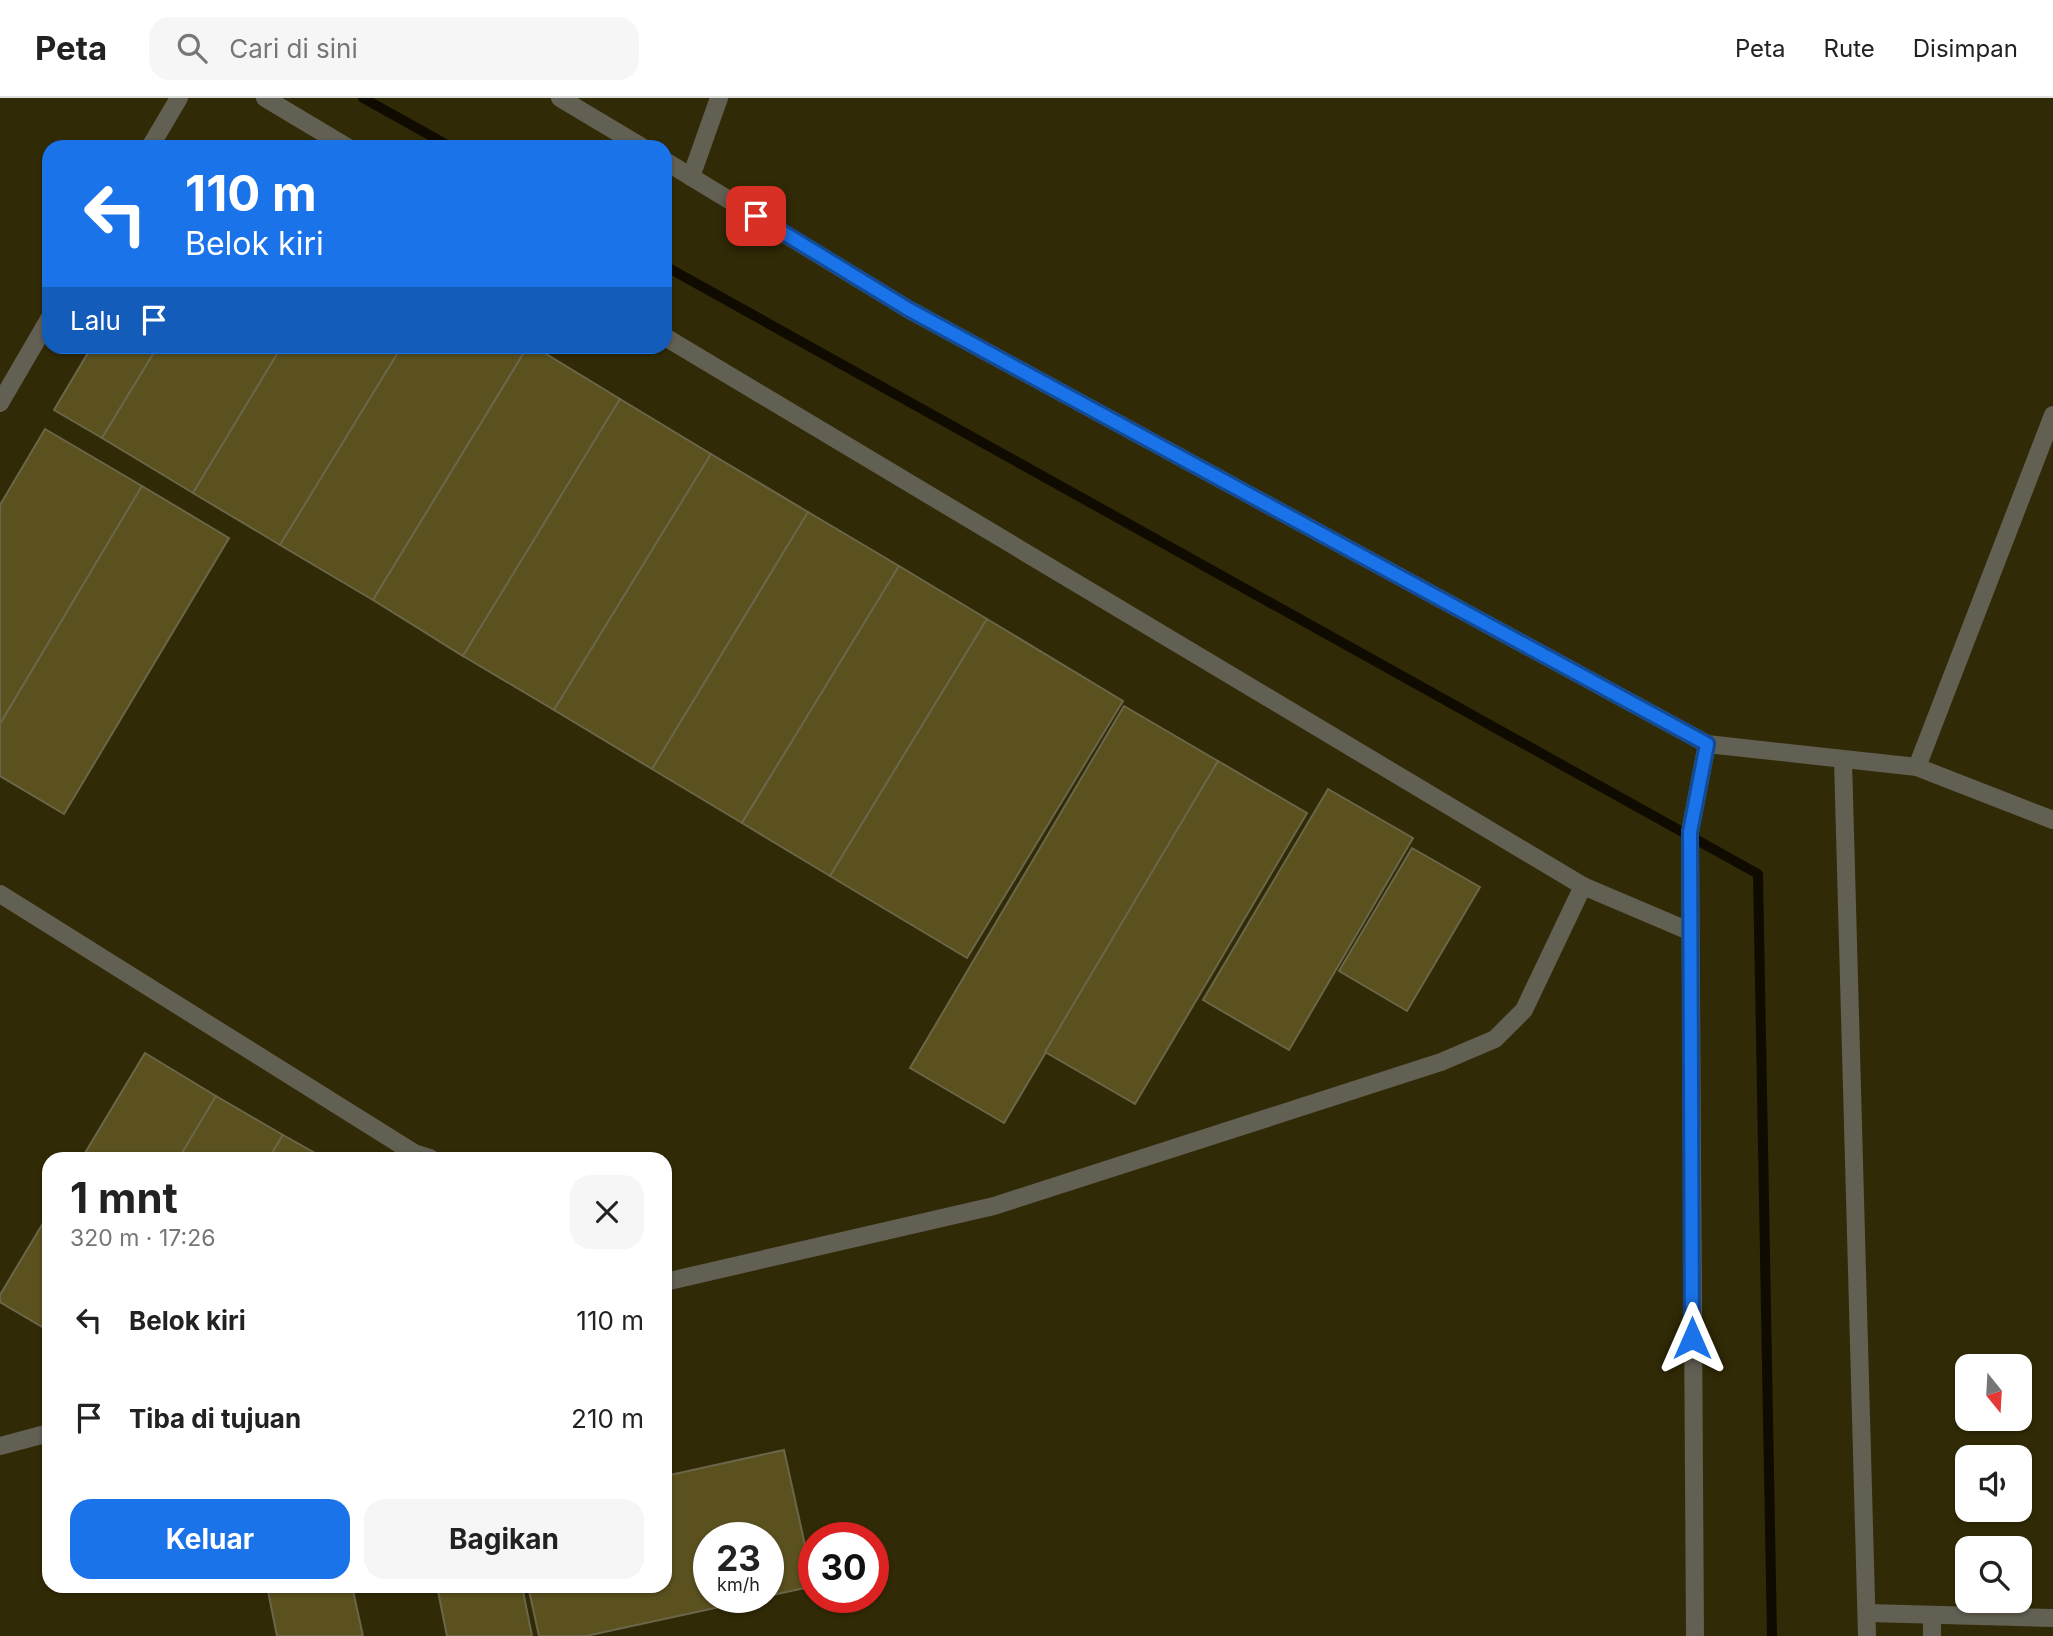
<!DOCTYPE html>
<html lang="id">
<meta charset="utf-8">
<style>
:root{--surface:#fff;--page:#f6f6f6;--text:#222;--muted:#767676;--line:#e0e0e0;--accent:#1a73e8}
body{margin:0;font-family:Inter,sans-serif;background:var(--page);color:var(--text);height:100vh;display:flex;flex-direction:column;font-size:26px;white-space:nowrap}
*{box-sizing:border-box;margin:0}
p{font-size:23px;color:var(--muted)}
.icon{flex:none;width:38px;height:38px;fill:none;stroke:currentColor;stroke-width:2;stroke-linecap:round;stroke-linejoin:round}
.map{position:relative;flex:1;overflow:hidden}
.details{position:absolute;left:42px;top:1054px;width:630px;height:441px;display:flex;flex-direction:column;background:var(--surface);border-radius:21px;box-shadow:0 2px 5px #0004}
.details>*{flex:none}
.top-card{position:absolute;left:42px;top:42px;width:630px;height:214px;border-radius:21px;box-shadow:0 2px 5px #0004;background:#1a73e8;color:#fff;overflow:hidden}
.needle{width:46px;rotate:162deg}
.buttons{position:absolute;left:1955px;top:1256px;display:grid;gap:14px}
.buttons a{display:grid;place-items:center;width:77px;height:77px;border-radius:14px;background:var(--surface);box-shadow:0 2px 5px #0004;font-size:35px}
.speed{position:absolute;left:693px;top:1424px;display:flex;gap:14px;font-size:35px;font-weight:700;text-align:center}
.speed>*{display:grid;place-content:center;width:91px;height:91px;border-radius:50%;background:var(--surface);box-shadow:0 2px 5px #0004;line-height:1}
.speed small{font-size:18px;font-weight:400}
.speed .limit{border:10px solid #d22;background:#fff;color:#111}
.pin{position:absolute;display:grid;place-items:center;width:60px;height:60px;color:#fff;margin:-30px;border-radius:14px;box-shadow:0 4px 10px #0006}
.me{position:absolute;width:77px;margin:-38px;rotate:0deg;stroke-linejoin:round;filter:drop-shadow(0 0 5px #0008)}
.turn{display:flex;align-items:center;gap:24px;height:147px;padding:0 28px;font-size:32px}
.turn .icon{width:91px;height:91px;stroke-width:2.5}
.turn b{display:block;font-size:49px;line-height:60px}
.then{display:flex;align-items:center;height:66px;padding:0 28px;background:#0003;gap:14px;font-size:26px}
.round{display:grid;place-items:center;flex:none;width:74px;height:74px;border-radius:21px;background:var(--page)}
.headline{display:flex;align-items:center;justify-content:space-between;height:119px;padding:0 28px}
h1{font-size:42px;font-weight:700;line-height:52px}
.button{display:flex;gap:14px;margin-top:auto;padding:14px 28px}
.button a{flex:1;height:80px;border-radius:21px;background:var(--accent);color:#fff;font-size:28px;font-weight:700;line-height:80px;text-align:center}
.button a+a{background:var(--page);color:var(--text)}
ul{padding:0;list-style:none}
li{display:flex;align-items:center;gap:21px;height:98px;padding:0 28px}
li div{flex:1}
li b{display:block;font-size:26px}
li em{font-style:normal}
header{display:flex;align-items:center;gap:42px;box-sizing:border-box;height:98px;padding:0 35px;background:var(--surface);border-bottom:2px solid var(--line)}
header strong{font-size:33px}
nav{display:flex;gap:38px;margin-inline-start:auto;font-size:24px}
.search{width:490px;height:63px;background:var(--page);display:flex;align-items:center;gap:18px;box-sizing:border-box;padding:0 24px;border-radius:21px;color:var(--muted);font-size:26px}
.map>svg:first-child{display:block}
.built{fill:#312a06;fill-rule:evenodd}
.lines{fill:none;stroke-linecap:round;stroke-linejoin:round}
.stream{stroke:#100b00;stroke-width:10}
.building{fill:#5a511f;stroke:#6b6649;stroke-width:2}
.minor{stroke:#625f53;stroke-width:18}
.route-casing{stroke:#114b97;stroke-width:18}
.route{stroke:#1a73e8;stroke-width:12}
</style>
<header>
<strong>Peta</strong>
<div class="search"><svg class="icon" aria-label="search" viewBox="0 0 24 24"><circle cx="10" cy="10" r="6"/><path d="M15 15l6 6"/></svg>Cari di sini</div>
<nav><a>Peta</a><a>Rute</a><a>Disimpan</a></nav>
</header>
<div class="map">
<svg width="2053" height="1538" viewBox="0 0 2053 1538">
<rect width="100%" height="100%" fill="#292409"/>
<path class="built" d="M0,0H2053V1538H0ZM49,49H665V248H49ZM49,1060H665V1488H49ZM1967,1269H2020V1321H1967ZM1967,1360H2020V1412H1967ZM709,1440H768V1500H709ZM814,1440H873V1500H814ZM1967,1451H2020V1503H1967Z"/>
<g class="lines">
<g class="stream">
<path d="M363,0L451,49"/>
<path d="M665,168L1758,776L1772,1538"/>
</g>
</g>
<g class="building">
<path d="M92,248H158L102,340L54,312Z"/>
<path d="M158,248H282L193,395L102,340Z"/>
<path d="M282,248H402L280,447L193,395Z"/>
<path d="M402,248H528L373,502L280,447Z"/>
<path d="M528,248H533L620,301L463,558L373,502Z"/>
<path d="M620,301L711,356L554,612L463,558Z"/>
<path d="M45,331L142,388L0,626V407Z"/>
<path d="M711,356L808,414L652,671L554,612Z"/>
<path d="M142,388L229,440L64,716L0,678V626Z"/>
<path d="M808,414L899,468L742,725L652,671Z"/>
<path d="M899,468L987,521L830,778L742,725Z"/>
<path d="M987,521L1123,603L967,860L830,778Z"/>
<path d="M1124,608L1218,663L1004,1025L910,970Z"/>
<path d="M1218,663L1307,715L1135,1006L1045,954Z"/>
<path d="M1328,691L1413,740L1289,952L1203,902Z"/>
<path d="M1412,750L1480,789L1407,913L1339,873Z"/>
<path d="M145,955L216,998L179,1060H82Z"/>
<path d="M216,998L283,1037L269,1060H179Z"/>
<path d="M283,1037L324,1060H269Z"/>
<path d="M49,1115V1233L0,1204V1197Z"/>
<path d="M784,1352L814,1488L768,1498V1440H709V1500H761L586,1538H539L528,1488H665V1378Z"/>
<path d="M267,1488H352L363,1538H277Z"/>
<path d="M437,1488H522L532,1538H447Z"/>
</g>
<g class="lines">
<g class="minor">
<path d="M265,0L347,49"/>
<path d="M560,0L642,49"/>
<path d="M150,49L179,0"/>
<path d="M665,63L908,211L1707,646L1917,669L2053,722"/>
<path d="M691,79L719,0"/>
<path d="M665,239L1583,788L1689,833"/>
<path d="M0,305L49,221"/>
<path d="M1843,662L1867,1538"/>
<path d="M1917,669L2053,317"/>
<path d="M0,796L414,1055L430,1060"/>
<path d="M665,1184L994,1108L1441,964L1495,941L1524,912L1583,788"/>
<path d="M0,1348L49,1335"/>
<path d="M1868,1515L2053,1520"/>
<path d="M1695,1538L1690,734L1707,646"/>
<path d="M1932,1538V1517"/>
</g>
</g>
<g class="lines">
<g class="route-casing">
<path id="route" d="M756,118L908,211L1707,646L1690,734L1692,1240"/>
</g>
<use href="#route" class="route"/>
</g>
</svg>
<div class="buttons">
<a><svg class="needle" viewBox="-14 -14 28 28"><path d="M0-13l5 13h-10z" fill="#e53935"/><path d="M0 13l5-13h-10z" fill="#767676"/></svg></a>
<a><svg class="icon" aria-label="sound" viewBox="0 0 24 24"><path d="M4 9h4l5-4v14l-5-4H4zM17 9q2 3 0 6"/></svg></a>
<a><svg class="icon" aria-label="search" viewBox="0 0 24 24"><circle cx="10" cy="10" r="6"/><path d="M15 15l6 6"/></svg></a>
</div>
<div class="speed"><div>23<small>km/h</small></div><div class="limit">30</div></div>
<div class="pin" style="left:756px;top:118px;background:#d93025"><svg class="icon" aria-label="arrive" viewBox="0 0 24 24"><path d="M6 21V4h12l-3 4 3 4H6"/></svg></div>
<svg class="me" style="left:1692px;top:1240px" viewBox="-20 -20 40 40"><path d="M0-17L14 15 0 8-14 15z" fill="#1a73e8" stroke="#fff" stroke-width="4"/></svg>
<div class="top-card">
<div class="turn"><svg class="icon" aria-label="left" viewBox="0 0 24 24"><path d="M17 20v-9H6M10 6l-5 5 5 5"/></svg><div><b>110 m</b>Belok kiri</div></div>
<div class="then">Lalu<svg class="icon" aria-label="arrive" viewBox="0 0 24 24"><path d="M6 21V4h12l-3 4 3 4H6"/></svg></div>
</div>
<section class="details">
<div class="headline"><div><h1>1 mnt</h1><p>320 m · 17:26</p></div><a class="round"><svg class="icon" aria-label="close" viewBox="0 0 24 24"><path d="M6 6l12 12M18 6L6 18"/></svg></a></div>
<ul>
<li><svg class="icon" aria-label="left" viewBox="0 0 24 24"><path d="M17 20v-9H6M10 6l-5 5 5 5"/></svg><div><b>Belok kiri</b></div><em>110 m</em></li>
<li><svg class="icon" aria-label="arrive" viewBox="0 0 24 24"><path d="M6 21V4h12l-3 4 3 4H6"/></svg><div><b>Tiba di tujuan</b></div><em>210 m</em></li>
</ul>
<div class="button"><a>Keluar</a><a>Bagikan</a></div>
</section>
</div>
